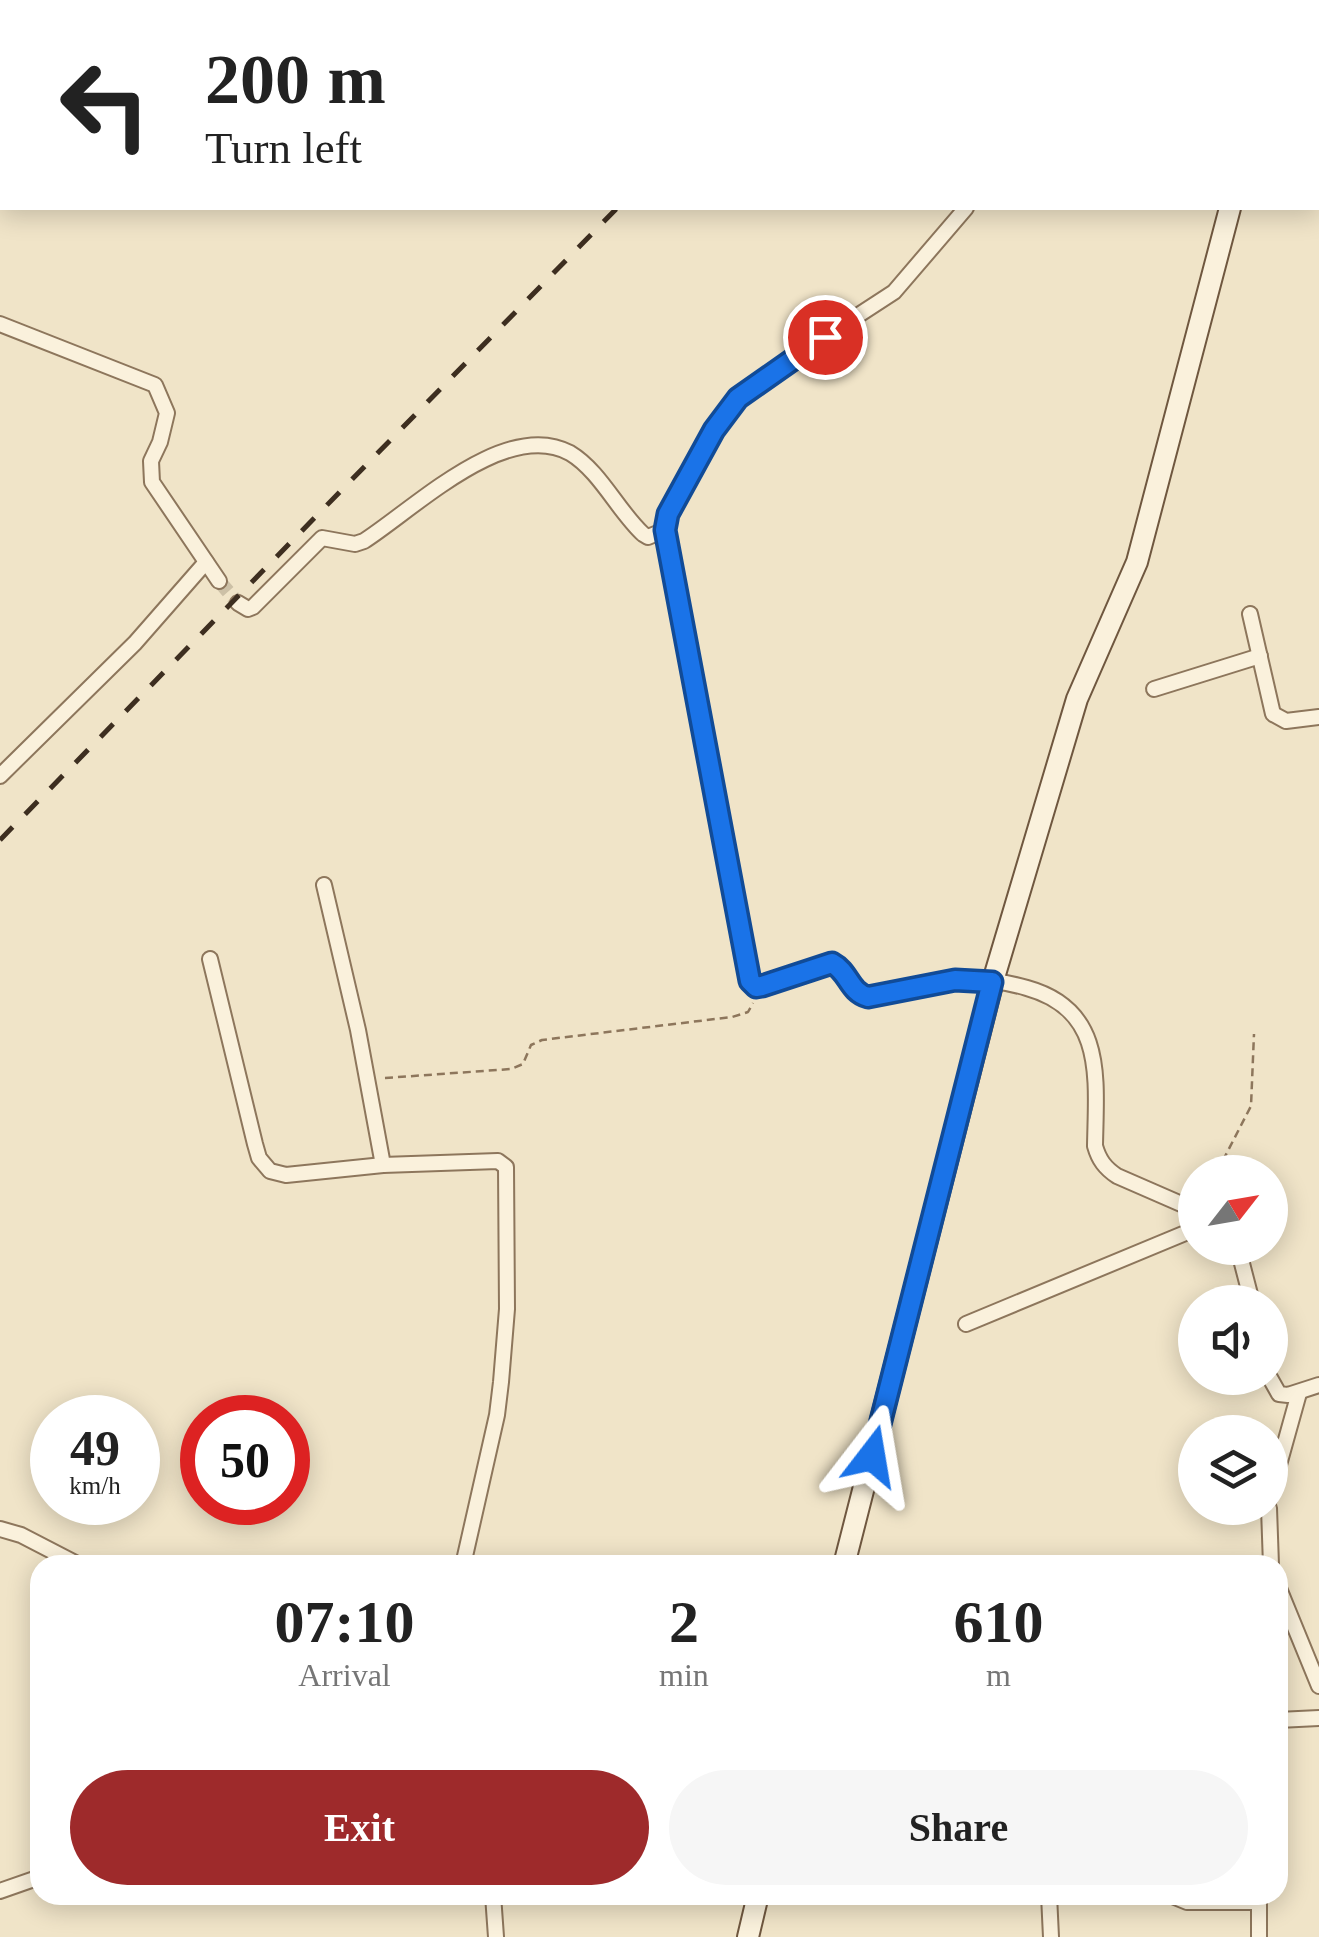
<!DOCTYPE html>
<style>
:root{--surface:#fff;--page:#f6f6f6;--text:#222;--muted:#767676;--accent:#9e2a2b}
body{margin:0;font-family:"Times New Roman",serif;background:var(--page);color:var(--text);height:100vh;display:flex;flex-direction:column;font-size:38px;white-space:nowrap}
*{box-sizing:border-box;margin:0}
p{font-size:32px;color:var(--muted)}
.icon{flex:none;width:55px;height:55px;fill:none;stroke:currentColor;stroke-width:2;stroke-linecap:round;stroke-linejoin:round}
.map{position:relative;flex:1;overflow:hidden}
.sheet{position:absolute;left:30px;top:1555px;width:1258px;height:350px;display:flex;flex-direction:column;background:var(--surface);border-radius:30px;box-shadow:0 5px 25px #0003}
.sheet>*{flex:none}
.top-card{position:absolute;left:0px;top:0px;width:1320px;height:210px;box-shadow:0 5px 25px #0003;background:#fff;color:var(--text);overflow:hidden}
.needle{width:65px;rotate:59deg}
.buttons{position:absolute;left:1178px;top:1155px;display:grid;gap:20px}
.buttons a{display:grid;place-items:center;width:110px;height:110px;border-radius:50%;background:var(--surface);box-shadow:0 5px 25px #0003;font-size:50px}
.speed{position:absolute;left:30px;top:1395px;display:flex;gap:20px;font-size:50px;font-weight:700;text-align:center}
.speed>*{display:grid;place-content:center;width:130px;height:130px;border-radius:50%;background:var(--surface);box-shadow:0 5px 25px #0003;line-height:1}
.speed small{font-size:25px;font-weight:400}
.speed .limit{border:15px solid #d22;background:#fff;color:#111}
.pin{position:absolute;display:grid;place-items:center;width:85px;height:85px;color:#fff;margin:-42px;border:5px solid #fff;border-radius:50%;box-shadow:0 2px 10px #0007}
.me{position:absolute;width:110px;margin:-55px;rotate:14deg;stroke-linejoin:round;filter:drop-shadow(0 0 8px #0008)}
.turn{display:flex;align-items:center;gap:35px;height:210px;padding:0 40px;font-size:45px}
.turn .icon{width:130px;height:130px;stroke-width:2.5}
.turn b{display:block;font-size:70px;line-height:85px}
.eta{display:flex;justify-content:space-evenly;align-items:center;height:170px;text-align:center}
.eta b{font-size:60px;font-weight:700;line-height:70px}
.button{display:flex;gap:20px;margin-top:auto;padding:20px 40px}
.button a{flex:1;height:115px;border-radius:60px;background:var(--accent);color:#fff;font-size:40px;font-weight:700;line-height:115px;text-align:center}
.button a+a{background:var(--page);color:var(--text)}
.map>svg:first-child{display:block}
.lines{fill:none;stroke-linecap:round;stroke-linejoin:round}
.minor-tunnel{stroke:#ccc0a6;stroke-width:14;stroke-dasharray:14 7;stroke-linecap:butt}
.minor-casing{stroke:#8d765c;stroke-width:18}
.secondary-casing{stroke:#6f573f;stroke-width:24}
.path{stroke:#8d765c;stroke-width:2.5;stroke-dasharray:8 5;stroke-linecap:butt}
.minor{stroke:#faf1dc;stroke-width:14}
.secondary{stroke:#faf1dc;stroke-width:20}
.rail{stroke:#3d2e20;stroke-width:5;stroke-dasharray:18 18;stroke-linecap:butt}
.route-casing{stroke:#114b97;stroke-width:25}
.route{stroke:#1a73e8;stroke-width:18}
</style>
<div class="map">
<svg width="1319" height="1937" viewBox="0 0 1319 1937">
<rect width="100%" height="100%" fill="#f0e4c8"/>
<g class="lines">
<path class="minor-tunnel" d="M219,581L238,603"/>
<g class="minor-casing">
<g id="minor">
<path d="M1318,111L1319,110"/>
<path d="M966,208L894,292L768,374L738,398L714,430L669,515L665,530L667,550L747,973L756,987L762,986L833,963C849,971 849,992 868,997C899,996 929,984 959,980C981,978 1006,982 1027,988C1106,1010 1096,1079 1095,1146C1099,1160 1105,1168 1117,1176L1195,1210"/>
<path d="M0,324L155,385L167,413L160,442L151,461L152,482L219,581"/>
<path d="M238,603L248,609L253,607L322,538L355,544L364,541C414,509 506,418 570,453C600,471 618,511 643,534L648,537L665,530"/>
<path d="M1250,614L1273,714L1286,721L1319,717"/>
<path d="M1154,689L1260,656"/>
<path d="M0,776L135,643L206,562"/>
<path d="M324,885L358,1030L383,1165"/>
<path d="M210,959L255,1144L259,1158L270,1171L286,1175L383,1165L498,1161L506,1167L507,1309L501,1382L497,1415L463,1565"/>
<path d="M1238,1248L1252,1302"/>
<path d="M966,1324L1195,1229"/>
<path d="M1270,1378L1279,1394L1288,1395L1319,1385"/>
<path d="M1270,1497L1299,1393"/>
<path d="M1269,1508L1271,1565"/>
<path d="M0,1529L21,1535L79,1565"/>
<path d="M1278,1586L1319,1686"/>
<path d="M1278,1720L1319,1718"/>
<path d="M0,1891L40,1877"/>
<path d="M493,1895L496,1937"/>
<path d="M1049,1895L1051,1937"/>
<path d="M1170,1895L1187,1902H1259"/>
<path d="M1259,1937V1896"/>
</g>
</g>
<g class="secondary-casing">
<g id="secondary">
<path d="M1289,2L1290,0"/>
<path d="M844,1565L993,981L1077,699L1137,562L1230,208"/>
<path d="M748,1937L758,1895"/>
</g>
</g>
<g class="path">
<path d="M360,2L371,0"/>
<path d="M0,74H2"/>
<path d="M385,1078L511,1069L523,1064L531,1045L542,1040L732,1017L748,1012L753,1003"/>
<path d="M1217,1172L1251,1106L1254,1034"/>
</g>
<use href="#minor" class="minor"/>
<use href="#secondary" class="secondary"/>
<g class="rail">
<path d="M797,2L799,0"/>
<path d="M817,2L820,0"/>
<path d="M0,840L617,208"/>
</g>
</g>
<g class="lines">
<g class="route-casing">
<path id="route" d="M825,337L738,398L714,430L668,514L665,530L750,981L756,987L762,986L832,963C849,972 849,992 868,997L955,980L992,982L872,1456"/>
</g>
<use href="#route" class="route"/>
</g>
</svg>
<div class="buttons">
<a><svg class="needle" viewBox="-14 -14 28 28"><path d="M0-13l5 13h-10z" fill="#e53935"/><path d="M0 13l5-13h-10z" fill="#767676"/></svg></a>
<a><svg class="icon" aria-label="sound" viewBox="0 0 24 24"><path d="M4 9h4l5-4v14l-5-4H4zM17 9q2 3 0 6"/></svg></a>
<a><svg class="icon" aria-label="layers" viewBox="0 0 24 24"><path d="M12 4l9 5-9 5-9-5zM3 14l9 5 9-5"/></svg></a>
</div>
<div class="speed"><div>49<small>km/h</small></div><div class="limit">50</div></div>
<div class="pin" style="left:825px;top:337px;background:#d93025"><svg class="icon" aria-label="arrive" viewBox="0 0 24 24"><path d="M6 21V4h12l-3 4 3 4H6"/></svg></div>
<svg class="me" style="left:872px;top:1456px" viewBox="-20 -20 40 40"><path d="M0-17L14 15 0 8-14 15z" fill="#1a73e8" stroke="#fff" stroke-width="4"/></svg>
<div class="top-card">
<div class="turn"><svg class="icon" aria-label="left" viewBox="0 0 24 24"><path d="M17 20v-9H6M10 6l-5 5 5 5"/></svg><div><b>200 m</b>Turn left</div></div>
</div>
<section class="sheet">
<div class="eta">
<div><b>07:10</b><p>Arrival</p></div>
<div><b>2</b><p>min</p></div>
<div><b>610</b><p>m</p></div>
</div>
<div class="button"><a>Exit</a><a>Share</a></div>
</section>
</div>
